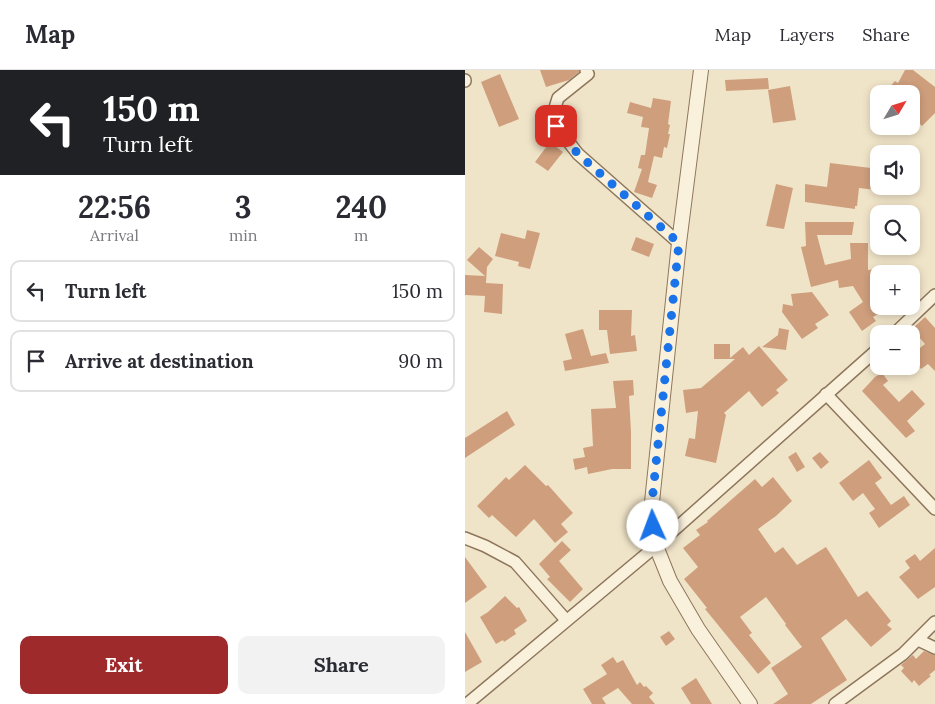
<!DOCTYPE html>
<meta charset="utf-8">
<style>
:root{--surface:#fff;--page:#f2f2f3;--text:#2b2b33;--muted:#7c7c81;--line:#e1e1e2;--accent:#9e2a2b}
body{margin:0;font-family:Lora,serif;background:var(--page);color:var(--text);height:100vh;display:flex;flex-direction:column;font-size:19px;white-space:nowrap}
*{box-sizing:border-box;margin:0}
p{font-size:16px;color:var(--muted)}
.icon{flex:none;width:28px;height:28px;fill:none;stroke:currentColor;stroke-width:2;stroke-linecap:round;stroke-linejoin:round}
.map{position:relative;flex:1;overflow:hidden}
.side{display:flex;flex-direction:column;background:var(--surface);width:465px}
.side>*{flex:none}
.banner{background:#202124;color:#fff;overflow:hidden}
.needle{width:32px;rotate:52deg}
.fabs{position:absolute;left:405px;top:15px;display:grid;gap:10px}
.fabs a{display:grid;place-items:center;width:50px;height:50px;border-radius:10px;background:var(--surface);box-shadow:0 2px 8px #0003;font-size:25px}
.pin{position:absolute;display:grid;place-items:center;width:42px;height:42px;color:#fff;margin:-21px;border-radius:10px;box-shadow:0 2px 8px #0006}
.me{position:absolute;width:55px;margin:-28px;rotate:358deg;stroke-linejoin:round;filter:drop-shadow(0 0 4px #0008)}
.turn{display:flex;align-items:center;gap:18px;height:105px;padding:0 20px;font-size:22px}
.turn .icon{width:65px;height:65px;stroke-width:2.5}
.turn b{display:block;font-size:35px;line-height:42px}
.eta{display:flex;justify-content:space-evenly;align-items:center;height:85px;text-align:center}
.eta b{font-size:30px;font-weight:700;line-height:35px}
.primary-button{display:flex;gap:10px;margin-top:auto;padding:10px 20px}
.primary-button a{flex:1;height:58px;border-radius:10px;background:var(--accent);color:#fff;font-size:20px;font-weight:700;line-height:58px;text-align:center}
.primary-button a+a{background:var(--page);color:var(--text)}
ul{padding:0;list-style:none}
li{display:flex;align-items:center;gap:15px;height:62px;margin:0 10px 8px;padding:0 10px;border:2px solid var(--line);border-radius:10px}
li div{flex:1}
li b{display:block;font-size:19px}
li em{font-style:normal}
header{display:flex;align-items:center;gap:30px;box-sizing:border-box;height:70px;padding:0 25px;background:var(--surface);border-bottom:1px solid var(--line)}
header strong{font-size:24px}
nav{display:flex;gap:28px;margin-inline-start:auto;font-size:18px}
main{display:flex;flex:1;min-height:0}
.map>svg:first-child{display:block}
.building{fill:#cf9f7d}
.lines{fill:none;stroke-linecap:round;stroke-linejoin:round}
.minor-casing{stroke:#8d765c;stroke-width:14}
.tertiary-casing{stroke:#8d765c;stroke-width:16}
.minor{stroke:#faf1dc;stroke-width:11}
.tertiary{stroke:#faf1dc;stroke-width:14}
.route{stroke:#1a73e8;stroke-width:9;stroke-dasharray:0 16.2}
</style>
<header>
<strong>Map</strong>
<nav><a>Map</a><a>Layers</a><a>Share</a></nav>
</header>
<main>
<section class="side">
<div class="banner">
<div class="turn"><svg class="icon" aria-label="left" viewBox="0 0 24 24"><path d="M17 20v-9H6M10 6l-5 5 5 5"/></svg><div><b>150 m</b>Turn left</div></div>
</div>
<div class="eta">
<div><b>22:56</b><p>Arrival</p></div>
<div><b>3</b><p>min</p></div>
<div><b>240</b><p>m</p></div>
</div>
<ul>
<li><svg class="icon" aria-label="left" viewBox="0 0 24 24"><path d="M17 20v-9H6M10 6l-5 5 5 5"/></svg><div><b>Turn left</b></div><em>150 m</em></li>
<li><svg class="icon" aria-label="arrive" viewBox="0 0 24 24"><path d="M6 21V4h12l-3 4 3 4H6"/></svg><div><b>Arrive at destination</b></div><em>90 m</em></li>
</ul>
<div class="primary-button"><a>Exit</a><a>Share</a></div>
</section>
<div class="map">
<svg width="470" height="634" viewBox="0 0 470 634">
<rect width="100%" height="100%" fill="#f0e4c8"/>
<g class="building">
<path d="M75,0H114V2L104,10L81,17Z"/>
<path d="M440,0H448L470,17V43L457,56L446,46V24H418L430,11L433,13Z"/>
<path d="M35,4L54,49L34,57L16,12Z"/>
<path d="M303,8L304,19L261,21L260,10Z"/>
<path d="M325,16L331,50L308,53L303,20Z"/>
<path d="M188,28L206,31L203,54L205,55L203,64H205L202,78L199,77L197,88L189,86L183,112L192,115L187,128L169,122L177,99L173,98L176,85H182H180L184,58L176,57L178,47L162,43L165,32L186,38Z"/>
<path d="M85,72L98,82L83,101L70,92Z"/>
<path d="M365,93L414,99L411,120L394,118L392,136H390V139L340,132V114L362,117Z"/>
<path d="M311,114L328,118L319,159L301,156Z"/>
<path d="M340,152H389L387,165H352L360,195L386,189L385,173H403V200L414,199V213L405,214L414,226V231L407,236L413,244L408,247L411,251L397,261L384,242L398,232L388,216L374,218L373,210L346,217L336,177L341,176Z"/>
<path d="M62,160L75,163L65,199L53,196L54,192L30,186L36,163L60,169Z"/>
<path d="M171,167L189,174L184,187L166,180Z"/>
<path d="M14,177L28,189L22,197L21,213L38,214L37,244L19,242L20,226L0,225V205L20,206L2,190Z"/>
<path d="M347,222L364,245L350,254L353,258L337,269L317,242L318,234L328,236L326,224Z"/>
<path d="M134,240H167L166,266L170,265L172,281L145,284L142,260H134Z"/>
<path d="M460,247L470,258V301L463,294L456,299L446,287V285L460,274L447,259Z"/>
<path d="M314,258L324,260L321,280L297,277L313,265Z"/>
<path d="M118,259L126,286L141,283L144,293L100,301L98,291L107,289L100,264Z"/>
<path d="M249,274H265V288L278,277L284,285L294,276L323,310L311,320L314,323L297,337L284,321L259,343L261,345L251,393L220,386L224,368L230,369L233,341L221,343L218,320L236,318L270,289H249Z"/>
<path d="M417,303L423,311L418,315L434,332L447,320L460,334L442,351L450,361L441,368L397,321L410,307Z"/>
<path d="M168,310L169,325L164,326L166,362V399H147L123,404L122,397L110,400L108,389L120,387L118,378L128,376L126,339L151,338L148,311Z"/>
<path d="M42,341L50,355L0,388V368Z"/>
<path d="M331,382L340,397L332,402L323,387Z"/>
<path d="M355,382L364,392L356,399L347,388Z"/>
<path d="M404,390L417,408L410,413L426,435L439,426L445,435L414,458L404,443L410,439L398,423L388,431L374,413Z"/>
<path d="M60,395L81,416L83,415L108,443L96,454L103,462L90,473L69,449L51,467L27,445L24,448L12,436L41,407L44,410Z"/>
<path d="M308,407L327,431L311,446L293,459L310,483L318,477L332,495L361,477L393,527L402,521L426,551L422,555L427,559L406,577L381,549L356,568L382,610L346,634H308L323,624L306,598L337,577L320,555L321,554L301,527L275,547L287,563L284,565L306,593L293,604L240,539L242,538L219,509L233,497L218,478L235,465L231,460L243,452L242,451L290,409L297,417Z"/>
<path d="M97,471L106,480L94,491L118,519L105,532L82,509L85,507L74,494Z"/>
<path d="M470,478V517L453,529L434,507L445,498L440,491L450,484L455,491Z"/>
<path d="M0,487L22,517L0,533Z"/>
<path d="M40,526L52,538L54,537L62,551L49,560L51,564L39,572L38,570L31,574L15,547L23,542Z"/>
<path d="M204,561L210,569L201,576L195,567Z"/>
<path d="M0,562L17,592L0,602Z"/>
<path d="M459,581L470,585V600L464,605L466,606L454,616L449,610L447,613L436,601L439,598L436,595L448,585L451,589Z"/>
<path d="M148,587L152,593L158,590L172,615L175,612L179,617L181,616L188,623L184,627L190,634H167L153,618L137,628L141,634H127L118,619L142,604L136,595Z"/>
<path d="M231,608L247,634H226L216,618Z"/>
</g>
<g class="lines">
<g class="minor-casing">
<g id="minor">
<path d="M121,0L123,4L93,28L89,41L91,56L113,84L214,173"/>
<path d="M0,10V11"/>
<path d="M429,264L470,225"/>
<path d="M361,324L470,439"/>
<path d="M0,468L20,476L50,492L101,550"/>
<path d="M453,570L470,578"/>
<path d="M2,634L191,476L414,278"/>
<path d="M370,634L438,584L470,552"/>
</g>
</g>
<g class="tertiary-casing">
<path id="tertiary" d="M236,0L214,173L187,432L191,476L205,511L233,559L285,634"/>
</g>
<use href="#minor" class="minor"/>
<use href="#tertiary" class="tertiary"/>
</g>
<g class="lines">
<path class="route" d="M91,56L113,84L214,173L187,432L188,456"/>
</g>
</svg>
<div class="fabs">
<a><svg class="needle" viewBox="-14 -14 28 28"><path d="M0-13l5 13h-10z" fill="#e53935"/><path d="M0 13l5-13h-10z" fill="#7c7c81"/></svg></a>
<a><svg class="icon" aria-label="sound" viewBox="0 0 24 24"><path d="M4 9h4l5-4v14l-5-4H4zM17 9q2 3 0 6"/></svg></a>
<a><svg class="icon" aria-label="search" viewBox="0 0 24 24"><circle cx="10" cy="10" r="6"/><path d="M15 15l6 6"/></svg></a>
<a>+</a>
<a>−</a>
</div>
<div class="pin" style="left:91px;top:56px;background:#d93025"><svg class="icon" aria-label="arrive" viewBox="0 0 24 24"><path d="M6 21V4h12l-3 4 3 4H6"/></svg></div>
<svg class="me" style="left:188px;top:456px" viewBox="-20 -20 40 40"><circle r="19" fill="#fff"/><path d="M0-13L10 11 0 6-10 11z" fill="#1a73e8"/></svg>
</div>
</main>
